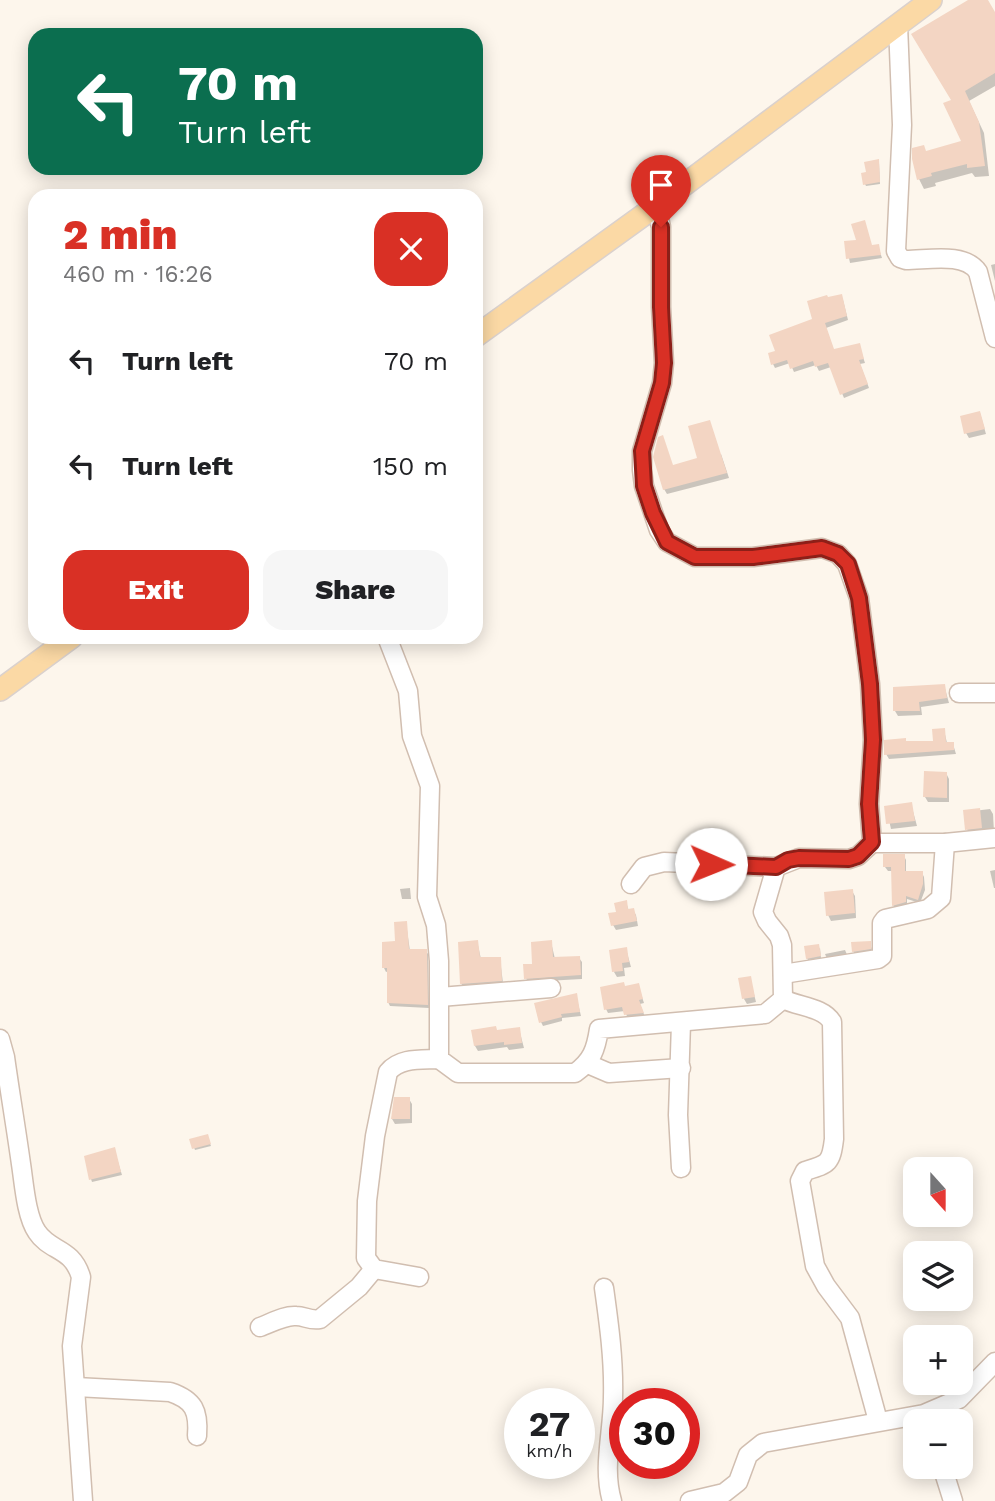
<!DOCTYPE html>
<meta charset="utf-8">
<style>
:root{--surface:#fff;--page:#f6f6f6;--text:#202124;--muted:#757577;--accent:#d93025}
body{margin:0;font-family:"Work Sans",sans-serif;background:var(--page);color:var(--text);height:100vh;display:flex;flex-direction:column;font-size:26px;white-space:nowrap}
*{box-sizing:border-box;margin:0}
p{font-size:23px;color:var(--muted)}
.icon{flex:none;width:38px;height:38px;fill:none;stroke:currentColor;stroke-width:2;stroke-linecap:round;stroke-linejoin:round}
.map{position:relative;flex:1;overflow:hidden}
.details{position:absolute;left:28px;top:189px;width:455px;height:455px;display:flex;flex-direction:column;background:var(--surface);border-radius:21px;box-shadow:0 4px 18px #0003}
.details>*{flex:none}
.top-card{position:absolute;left:28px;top:28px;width:455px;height:147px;border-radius:21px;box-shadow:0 4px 18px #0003;background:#0b6e4f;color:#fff;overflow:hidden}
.needle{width:46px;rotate:159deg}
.controls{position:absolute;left:903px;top:1157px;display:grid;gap:14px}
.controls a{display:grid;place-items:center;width:70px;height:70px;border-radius:14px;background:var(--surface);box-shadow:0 4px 18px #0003;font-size:35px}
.speed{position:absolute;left:504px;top:1388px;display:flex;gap:14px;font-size:35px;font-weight:700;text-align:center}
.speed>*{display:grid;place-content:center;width:91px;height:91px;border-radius:50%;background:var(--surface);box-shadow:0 4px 18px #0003;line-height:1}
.speed small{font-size:18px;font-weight:400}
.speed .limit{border:10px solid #d22;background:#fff;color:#111}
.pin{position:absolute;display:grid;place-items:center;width:60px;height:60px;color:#fff;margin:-72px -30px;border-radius:50% 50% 50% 0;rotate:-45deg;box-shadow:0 0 7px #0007}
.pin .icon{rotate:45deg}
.me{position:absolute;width:77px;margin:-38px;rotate:91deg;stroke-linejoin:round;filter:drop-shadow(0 0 5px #0008)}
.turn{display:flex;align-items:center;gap:24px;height:147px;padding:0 35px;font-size:32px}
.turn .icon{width:91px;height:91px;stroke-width:2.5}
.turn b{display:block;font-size:49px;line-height:60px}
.round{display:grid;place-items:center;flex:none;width:74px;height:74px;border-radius:21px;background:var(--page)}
.head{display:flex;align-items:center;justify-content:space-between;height:119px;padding:0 35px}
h1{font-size:42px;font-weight:800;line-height:52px;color:var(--accent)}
.cta{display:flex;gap:14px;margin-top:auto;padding:14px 35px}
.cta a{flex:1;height:80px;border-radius:21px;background:var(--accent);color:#fff;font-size:28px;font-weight:800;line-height:80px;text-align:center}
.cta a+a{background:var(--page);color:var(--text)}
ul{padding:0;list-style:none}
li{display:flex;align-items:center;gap:21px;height:105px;padding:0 35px}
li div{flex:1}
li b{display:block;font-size:26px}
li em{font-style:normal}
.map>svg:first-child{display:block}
.shadow{fill:#0003}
.building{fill:#f3d5c3}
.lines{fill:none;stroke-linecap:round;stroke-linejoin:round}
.minor-casing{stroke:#d1beb0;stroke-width:21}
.major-casing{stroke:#dad1cd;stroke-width:24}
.minor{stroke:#fff;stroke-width:18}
.major{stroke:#fbd9a5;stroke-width:21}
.route-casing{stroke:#8d1f18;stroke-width:18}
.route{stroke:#d93025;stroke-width:12}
</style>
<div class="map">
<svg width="995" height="1501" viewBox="0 0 995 1501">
<rect width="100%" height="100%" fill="#fdf6ec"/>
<g class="shadow">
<path d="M972,0H986L995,15V86L969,101L984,133L989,176L975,177L972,173L935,183L936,186L924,189L919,179L927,153L963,142L953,101Z"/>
<path d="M879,163L880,184L866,186L865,184Z"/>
<path d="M846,243L878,246L882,258L850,263Z"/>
<path d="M995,264V281L991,265Z"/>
<path d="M843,300L848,320L826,328L834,351L859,345L865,363L860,364L869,388L844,398L831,367L819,371L816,365L794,372L790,363L775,368L773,364L777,352L814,320Z"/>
<path d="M980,413L986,434L969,438L966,433Z"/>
<path d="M721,454L729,478L667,494L664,489Z"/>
<path d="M944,685L949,703L921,707L922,715L898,716L895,711Z"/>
<path d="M944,730L947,743L953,744L956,754L889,759L886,754L935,743Z"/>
<path d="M946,773L949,779V802H928L925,797Z"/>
<path d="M911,804L917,826L891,829L886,807Z"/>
<path d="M990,809L993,814L994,832L970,834L967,829L965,812Z"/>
<path d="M904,856L906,860V873H922L924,877L925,890L920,903L907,899V907L896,909L893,905V871H888L885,867Z"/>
<path d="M995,870V888H994L990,871Z"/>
<path d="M410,888L411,899H402L400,889Z"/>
<path d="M852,891L855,896L856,918L831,921L828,915Z"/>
<path d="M626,902L629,911L633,910L636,915L638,926L616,930L613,925Z"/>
<path d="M406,923L410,951H426L428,954L429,1008L390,1006L388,1002L389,971L386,972L384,968Z"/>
<path d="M477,941L481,959H500L503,983L463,987L461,983Z"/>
<path d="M551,942L555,959L579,958L582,962V979L528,982L526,978Z"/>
<path d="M870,943L873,954L856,956L853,951Z"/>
<path d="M820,948L821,958L808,960L807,958Z"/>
<path d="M626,949L631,967L624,968L625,976L617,977L614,972Z"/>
<path d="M845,950L848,957L828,961L825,954Z"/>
<path d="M750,978L756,1002L747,1004L744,999Z"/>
<path d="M638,985L644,1003L640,1004L645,1017L628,1019L625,1011L608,1013L606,1009Z"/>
<path d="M576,995L581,1016L562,1018V1021L543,1026L541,1022Z"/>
<path d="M519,1029L524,1048L509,1050L507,1047L478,1051L475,1046L473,1032Z"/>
<path d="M409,1099L412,1104V1123L395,1124L392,1119Z"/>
<path d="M208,1138L211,1146L195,1150L191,1140Z"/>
<path d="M115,1152L122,1175L92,1182L91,1179Z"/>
</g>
<g class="building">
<path d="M968,0H988L995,12V73L965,91L979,122L985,166L967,168V164L931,173L932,176L917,180L912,159V148L924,145L926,151L961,141L943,103L951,100L911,34Z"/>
<path d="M879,159L880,182L863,185L861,173L866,172L864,162Z"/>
<path d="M865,220L872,245L879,244L881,255L846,259L844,241L856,240L851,224Z"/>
<path d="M842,294L847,316L825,323L834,349L860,343L864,359L859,360L868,384L840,395L828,363L815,367L813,361L790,369L787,360L771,365L768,353L775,351L769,335L812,319L807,301L827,295L828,297Z"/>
<path d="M980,411L985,429L964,434L960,416Z"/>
<path d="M710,420L727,473L663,490L653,457L658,437L663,435L673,465L697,458L688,426Z"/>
<path d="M945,684L947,698L919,702L920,711H893V687Z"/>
<path d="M945,728L946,742H954V750L884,755V740L906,738V741H933L932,729Z"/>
<path d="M924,771L947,772V798L923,797Z"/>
<path d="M912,802L915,821L886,824L884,806Z"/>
<path d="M980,808L982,828L965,830L963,810Z"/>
<path d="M883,854H905V871H923V884L918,900L906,896V902L892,906L891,867H883Z"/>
<path d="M853,889L855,913L826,916L824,892Z"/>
<path d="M627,900L628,909L634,908L637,921L611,926L608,913L616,912L614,903Z"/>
<path d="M407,921L409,949H427L428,1005L387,1003V968H382V942L395,941L394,922Z"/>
<path d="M478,940L480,957H501L502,981L460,984L458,942Z"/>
<path d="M552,940L553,957L580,956L581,975L524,979L523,964H532L531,942Z"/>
<path d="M871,941V949L852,952L851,942Z"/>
<path d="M819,944L821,956L806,959L804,946Z"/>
<path d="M627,947L629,962L622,963L623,971L612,972L609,950Z"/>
<path d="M751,976L755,997L742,999L738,978Z"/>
<path d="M624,982L625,986L639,983L643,999L639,1000L644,1013L624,1015L622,1007L604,1010L600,987Z"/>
<path d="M577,993L580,1012L561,1014L562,1017L539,1023L534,1003Z"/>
<path d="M496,1026L497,1030L520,1027L522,1043L504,1045V1042L474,1046L471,1030Z"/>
<path d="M394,1097H410V1119H391Z"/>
<path d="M208,1134L211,1144L192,1149L189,1139Z"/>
<path d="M115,1147L121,1172L89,1180L84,1156Z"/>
</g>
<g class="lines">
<g class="minor-casing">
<g id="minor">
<path d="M898,25L902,125L896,251L900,258L906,260C928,260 965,252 978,272L995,338"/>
<path d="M387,637L408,691L412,736L430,786L427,897L436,925L439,961V1059L458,1073H575C592,1061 596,1049 599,1029L765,1014L783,999L782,945L779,936L767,921L763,912L776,867L799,858L849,859L858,856L872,843L869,804L873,740L870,684L859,598L847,564L838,554L822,548L753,557H695L667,542L659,530L644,486L642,470V451L662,383L664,363L661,307V227L656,206"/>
<path d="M959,693H995"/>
<path d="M872,843H945L995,838"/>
<path d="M631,884L644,867L664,862L776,867"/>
<path d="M783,974L878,959L882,956V923L885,919L928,909L941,898L945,843"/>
<path d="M440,997L551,988"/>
<path d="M783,999C799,1007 823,1007 832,1022L834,1139C831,1164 828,1164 805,1171L800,1181L815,1266L826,1286L850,1318L878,1421"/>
<path d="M681,1023L678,1115L681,1168"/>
<path d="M0,1039L5,1057C10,1093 16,1128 21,1164C24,1183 26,1216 37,1232C50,1252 72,1247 81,1277L72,1346L83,1501"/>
<path d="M588,1064L609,1073L681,1068"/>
<path d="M419,1277L374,1269L366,1258L367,1201L375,1136L388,1072C400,1057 422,1060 439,1059"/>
<path d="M604,1288C609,1324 614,1360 613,1397C613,1432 602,1467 612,1501"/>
<path d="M260,1327C271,1323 285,1315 296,1316C305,1316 310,1321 320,1319L359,1287L374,1269"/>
<path d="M76,1387L170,1392C194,1400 199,1411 197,1436"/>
<path d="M942,1466L953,1501"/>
<path d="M690,1501L724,1493L738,1482L748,1455L763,1443L924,1414L959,1399L995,1362"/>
</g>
</g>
<g class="major-casing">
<g id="major">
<path d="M476,336L656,206L931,0"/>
<path d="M0,690L72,637"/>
</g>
</g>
<use href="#minor" class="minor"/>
<use href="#major" class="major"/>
</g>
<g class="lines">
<g class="route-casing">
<path id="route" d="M661,227V307L664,363L662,383L642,451L644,486L653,513L667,542L695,557H753L822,548L838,554L848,564L859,598L870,684L873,740L869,804L872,842L858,856L849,859L799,858L788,860L776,867L711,864"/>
</g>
<use href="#route" class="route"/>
</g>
</svg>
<div class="controls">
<a><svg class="needle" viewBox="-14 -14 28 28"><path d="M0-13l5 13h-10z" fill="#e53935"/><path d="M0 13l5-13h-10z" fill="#757577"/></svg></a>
<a><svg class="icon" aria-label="layers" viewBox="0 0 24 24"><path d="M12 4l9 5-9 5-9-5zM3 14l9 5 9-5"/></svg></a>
<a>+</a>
<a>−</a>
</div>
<div class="speed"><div>27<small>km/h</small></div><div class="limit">30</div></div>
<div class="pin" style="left:661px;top:227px;background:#d93025"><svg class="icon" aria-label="arrive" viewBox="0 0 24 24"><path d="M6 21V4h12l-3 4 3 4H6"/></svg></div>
<svg class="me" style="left:711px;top:864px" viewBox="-20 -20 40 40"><circle r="19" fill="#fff"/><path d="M0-13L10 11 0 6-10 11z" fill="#d93025"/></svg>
<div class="top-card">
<div class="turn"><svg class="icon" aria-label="left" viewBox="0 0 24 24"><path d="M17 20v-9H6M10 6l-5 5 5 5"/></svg><div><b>70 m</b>Turn left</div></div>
</div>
<section class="details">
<div class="head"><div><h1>2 min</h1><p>460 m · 16:26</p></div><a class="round" style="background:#d93025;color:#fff"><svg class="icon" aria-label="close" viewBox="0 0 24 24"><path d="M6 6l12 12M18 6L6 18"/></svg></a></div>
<ul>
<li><svg class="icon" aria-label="left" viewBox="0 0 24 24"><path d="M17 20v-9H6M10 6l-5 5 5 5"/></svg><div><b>Turn left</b></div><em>70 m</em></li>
<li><svg class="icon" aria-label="left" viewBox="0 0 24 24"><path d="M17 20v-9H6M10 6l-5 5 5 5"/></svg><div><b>Turn left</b></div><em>150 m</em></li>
</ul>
<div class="cta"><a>Exit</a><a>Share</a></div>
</section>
</div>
